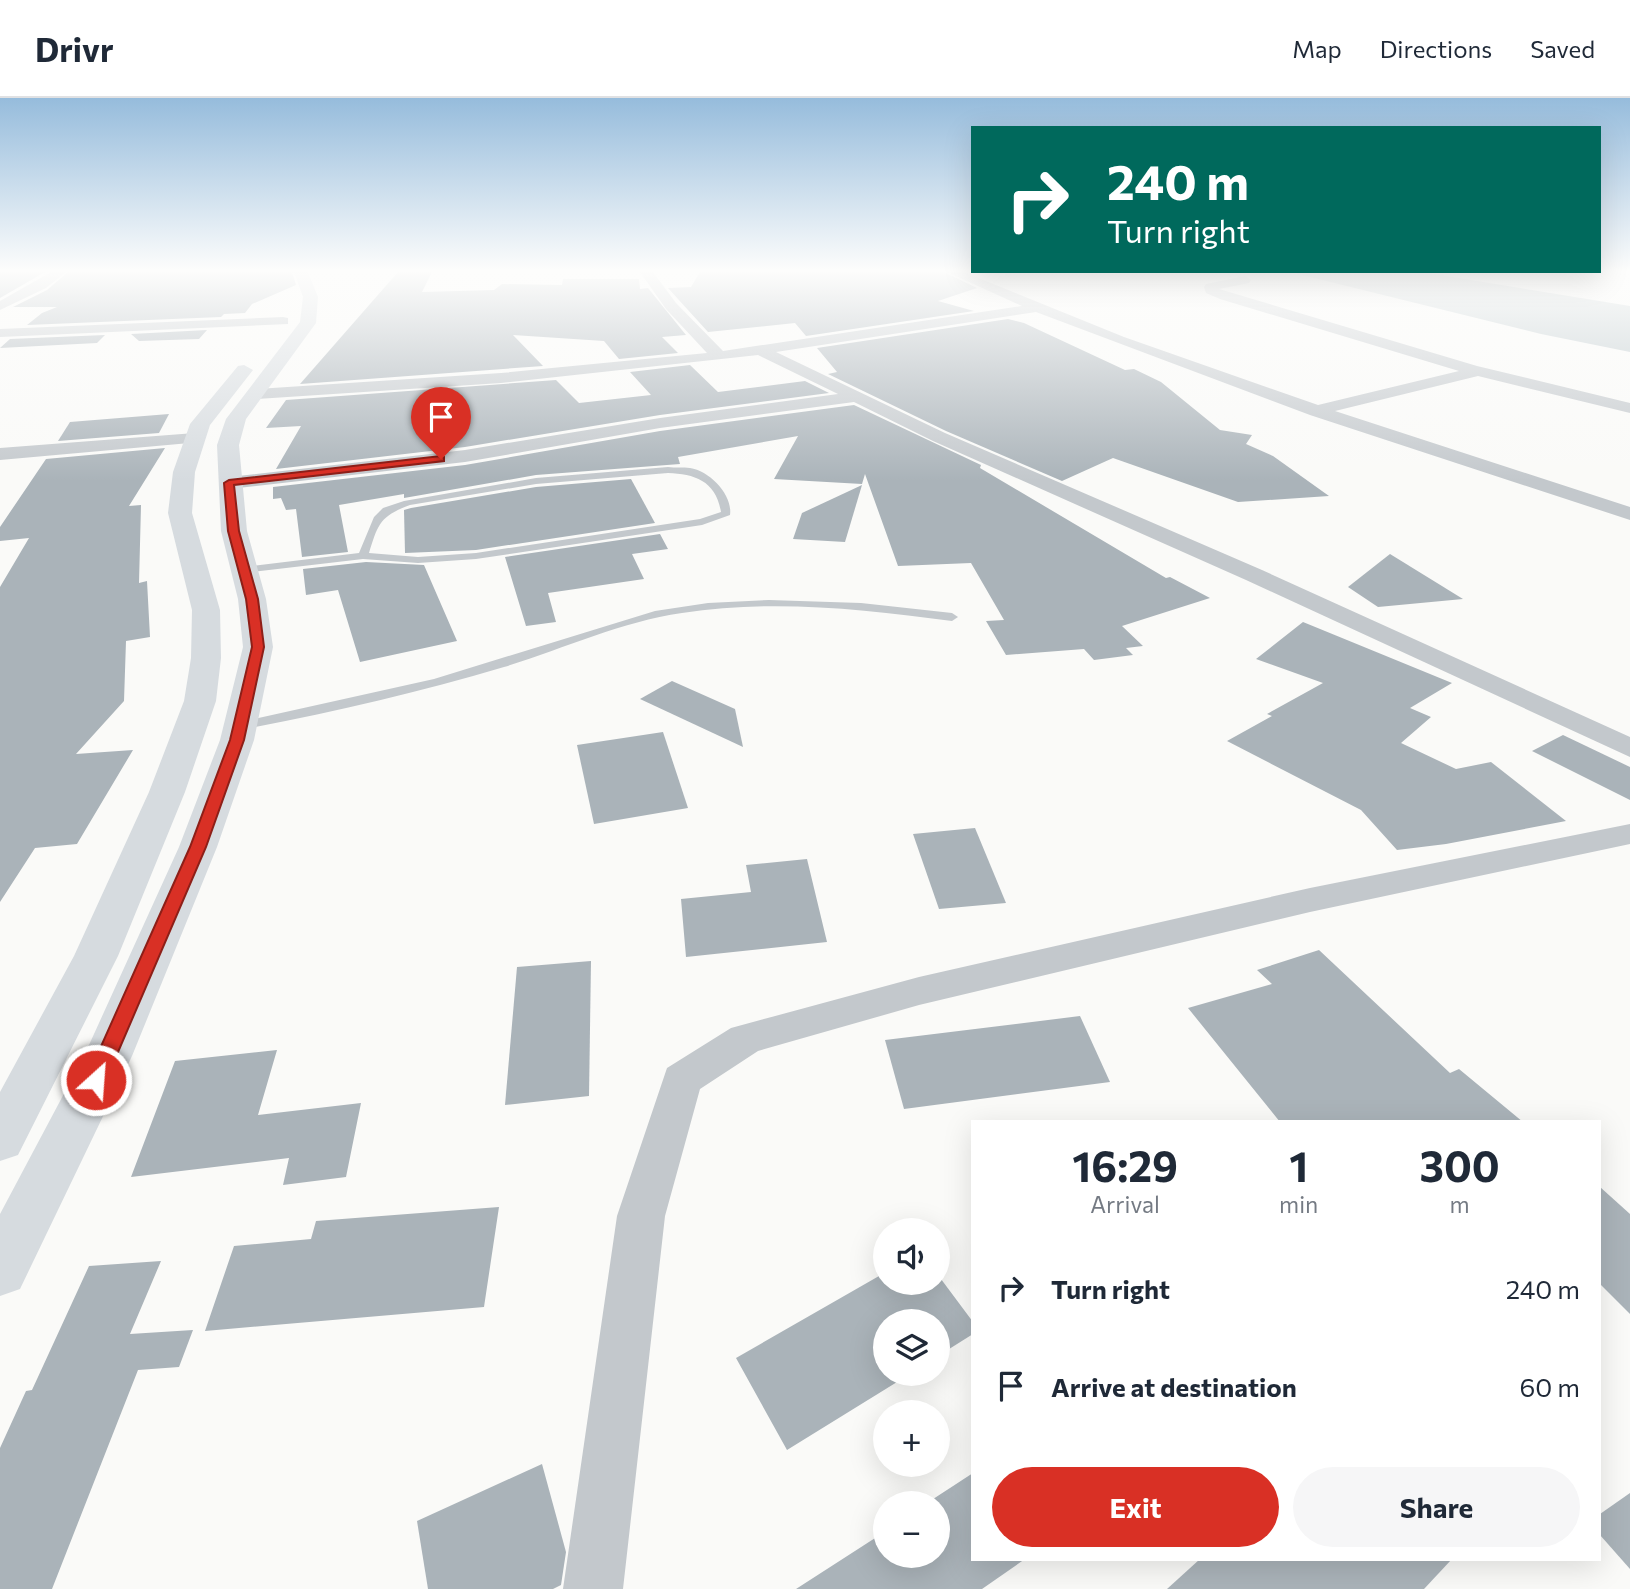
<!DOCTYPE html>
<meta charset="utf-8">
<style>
:root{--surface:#fff;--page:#f6f6f7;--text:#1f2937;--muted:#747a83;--line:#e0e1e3;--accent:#d93025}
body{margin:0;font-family:Commissioner,sans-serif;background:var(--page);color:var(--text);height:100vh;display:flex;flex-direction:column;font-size:26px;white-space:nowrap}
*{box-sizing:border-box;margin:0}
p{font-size:23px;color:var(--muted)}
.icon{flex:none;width:38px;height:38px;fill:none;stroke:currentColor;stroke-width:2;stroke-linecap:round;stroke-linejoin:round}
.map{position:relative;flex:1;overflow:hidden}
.panel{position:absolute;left:971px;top:1022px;width:630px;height:441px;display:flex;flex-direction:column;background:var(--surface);border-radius:0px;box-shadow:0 7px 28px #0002}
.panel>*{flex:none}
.guide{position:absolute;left:971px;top:28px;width:630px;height:147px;border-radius:0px;box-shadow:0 7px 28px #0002;background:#00695c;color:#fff;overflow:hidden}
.tools{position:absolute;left:873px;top:1120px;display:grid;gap:14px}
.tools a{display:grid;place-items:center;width:77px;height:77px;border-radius:50%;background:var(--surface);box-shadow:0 7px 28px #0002;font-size:35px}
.pin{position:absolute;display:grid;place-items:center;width:60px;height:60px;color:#fff;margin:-72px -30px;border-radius:50% 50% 50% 0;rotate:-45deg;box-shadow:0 0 7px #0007}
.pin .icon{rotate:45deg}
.me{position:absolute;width:77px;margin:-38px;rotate:26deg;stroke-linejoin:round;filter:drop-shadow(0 0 5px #0008)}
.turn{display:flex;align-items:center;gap:24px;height:147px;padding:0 21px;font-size:32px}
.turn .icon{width:91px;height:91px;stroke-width:2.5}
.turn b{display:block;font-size:49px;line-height:60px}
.eta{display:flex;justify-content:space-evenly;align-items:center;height:119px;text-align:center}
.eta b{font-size:42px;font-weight:700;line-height:49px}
.button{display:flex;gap:14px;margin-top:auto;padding:14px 21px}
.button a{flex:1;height:80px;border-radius:42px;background:var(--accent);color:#fff;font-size:28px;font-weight:700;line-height:80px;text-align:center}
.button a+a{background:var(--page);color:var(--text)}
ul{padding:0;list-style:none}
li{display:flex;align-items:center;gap:21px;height:98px;padding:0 21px}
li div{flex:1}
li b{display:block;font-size:26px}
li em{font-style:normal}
header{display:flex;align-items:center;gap:42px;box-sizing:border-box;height:98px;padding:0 35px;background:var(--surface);border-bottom:2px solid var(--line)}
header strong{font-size:33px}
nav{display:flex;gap:38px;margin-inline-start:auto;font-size:24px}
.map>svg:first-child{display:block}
.water{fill:#bbc7cb}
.building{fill:#aab3b9}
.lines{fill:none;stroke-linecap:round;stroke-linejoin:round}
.lane{fill:#c3c8cc;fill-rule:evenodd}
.street{fill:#c3c8cc;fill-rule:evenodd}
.secondary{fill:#d6dbdf;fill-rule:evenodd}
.route{fill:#d93025;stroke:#8d1f18;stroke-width:2}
</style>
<header>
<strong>Drivr</strong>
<nav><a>Map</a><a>Directions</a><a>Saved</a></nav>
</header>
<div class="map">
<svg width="1630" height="1491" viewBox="0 0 1630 1491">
<rect width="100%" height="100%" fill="#fafaf8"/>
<path class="water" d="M1290,174H1422L1630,208V254L1541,236Z"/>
<g class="building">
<path d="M0,174H45L0,200Z"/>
<path d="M68,174H292L296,187L252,206L245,215L224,216L221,219L27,227L42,215L57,209H13L47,192Z"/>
<path d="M398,174H432L422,194L494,192L502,186L562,187L563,181H639L640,191L648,190L686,237L662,239L678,255L619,261L604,243L513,237L543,268L300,286Z"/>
<path d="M700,174H944L977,190L938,203L974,213L806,238L795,225L708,234L668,190L691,189Z"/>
<path d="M1008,221L1024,225L1125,272L1134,271L1161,284L1220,332L1252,337L1246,346L1273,358L1329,398L1238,404L1113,360L1062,383L946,333L828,276L837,274L817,250Z"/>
<path d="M207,232L199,241L139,243L131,236Z"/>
<path d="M105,237L97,245L0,250L10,241Z"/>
<path d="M690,267L718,294L805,283L829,295L660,317L465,349L276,371L301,328L266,330L286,302L556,282L579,305L651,297L630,274Z"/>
<path d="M854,307L981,367L980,370L1166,480L1170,479L1210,500L1122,528L1143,548L1126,550L1133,557L1094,562L1084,551L1006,557L986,523L1004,522L971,465L898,468L865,376L862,386L774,381L798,338L678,359L680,366L536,377L404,400V396L339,407L348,454L302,459L296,411L286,412L281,400L273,401V389L465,367L660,333Z"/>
<path d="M169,316L159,335L58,343L70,324Z"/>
<path d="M165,350L129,408L141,407L139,485L147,483L150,539L126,543L124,603L76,656L133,652L77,746L35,750L0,804V489L29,440L0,443V429L46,361Z"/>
<path d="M631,381L655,425L476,452L405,455L404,412L411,410L536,389Z"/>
<path d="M862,387L845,444L793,441L802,415Z"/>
<path d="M660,436L668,451L632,456L644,481L548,495L556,524L526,528L505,459Z"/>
<path d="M1390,456L1463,501L1378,509L1348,489Z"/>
<path d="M366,464L424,467L457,543L360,564L338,492L306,497L303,471Z"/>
<path d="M1303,524L1452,585L1410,610L1431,619L1401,645L1456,671L1491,664L1566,723L1446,746L1397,752L1361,712L1227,643L1272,618L1267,616L1323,585L1256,561Z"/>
<path d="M672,583L735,611L743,649L640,601Z"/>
<path d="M663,634L688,710L594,726L577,647Z"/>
<path d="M1563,637L1630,669V702L1532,653Z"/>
<path d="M975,730L1006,805L939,811L913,736Z"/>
<path d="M807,761L827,844L686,859L681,801L751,794L746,767Z"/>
<path d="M1319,852L1450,975L1459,971L1523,1024H1280L1188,910L1272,886L1257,872Z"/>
<path d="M591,863L589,998L505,1007L517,869Z"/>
<path d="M1080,918L1110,984L904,1011L885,942Z"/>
<path d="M277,952L258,1017L361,1005L346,1079L283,1087L289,1060L131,1079L175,963Z"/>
<path d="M1600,1089L1630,1116V1216L1600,1186Z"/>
<path d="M499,1109L484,1209L205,1233L234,1148L311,1141L316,1123Z"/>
<path d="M161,1163L130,1236L193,1232L179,1269L138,1272L52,1491H0V1350L26,1293L32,1292L89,1168Z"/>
<path d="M886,1174V1185H938V1177L973,1224V1236L938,1258V1223H886V1276H910L787,1352L736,1260Z"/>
<path d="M542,1366L566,1454L561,1487L553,1491H428L417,1423Z"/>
<path d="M973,1375V1461H1025L982,1491H796L886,1433V1458H938V1405H927Z"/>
<path d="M1630,1395V1471L1600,1437V1416Z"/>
<path d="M1200,1461H1452L1424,1491H1167Z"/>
</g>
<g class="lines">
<g class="lane">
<path d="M668,369C675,370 683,369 690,370C710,373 733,397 730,417L702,427L476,461L418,465L363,461L244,475L239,472L244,469L359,455L374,419L383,410L404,403L536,380ZM668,375C695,376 716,383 721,414L700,421L476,455L418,459L369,455C378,426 380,418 410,407L536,386Z"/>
<path d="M769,502L861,505L952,515L958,519L952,523C863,511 771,501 682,515C620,524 563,551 504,569C417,595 329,615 240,632L233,628L240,624L434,581L655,513L708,505Z"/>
</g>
<g class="street">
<path d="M51,174H66L46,190L0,212V203Z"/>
<path d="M640,174H653L676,205L723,253L1022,208L947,174H964L1124,239L1318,307L1459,273L1220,201L1206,195L1204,189L1206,186L1245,178L1251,182L1249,185L1219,191L1477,268L1630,305V315L1478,278L1335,313L1630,409V422L1310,317L1036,214L776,254L945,335L1262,472L1630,639V659L1246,482L933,343L854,304L660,330L465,364L229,391L222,389L219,385L222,381L229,379L465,352L660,320L838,296L758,257L501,285L257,301L249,296L257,291L501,275L707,255L666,211Z"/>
<path d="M283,219L288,220V226L0,239V231Z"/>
<path d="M195,335L201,336L204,340L201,344L0,362V350Z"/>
<path d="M1630,726V746L1310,814L919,907L758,953L700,991L665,1118L623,1491H563L617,1118L667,970L731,930L919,879L1310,790Z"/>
</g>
<g class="secondary">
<path d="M294,174H308L318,199L316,225L246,321L239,347L247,433L266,501L273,549L254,642L217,749L132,958L20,1191L0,1198V1116L84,958L179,749L220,642L243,549L238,501L221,433L217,347L226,321L300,224L303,199Z"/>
<path d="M244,267L253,272L210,327L195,374L192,415L220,512L221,560L216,603L185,694L118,858L18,1057L0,1063V994L74,858L149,694L184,603L191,560L192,512L168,415L173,374L190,326L238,268Z"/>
</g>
</g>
<linearGradient id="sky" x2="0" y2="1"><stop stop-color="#96bcdc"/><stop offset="0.45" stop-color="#fdfdfc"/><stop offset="1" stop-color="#fdfdfc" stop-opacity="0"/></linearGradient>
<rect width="1630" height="383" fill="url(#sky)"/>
<path class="route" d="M441,358L444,359V363L234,387L239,433L258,501L264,549L244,642L206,749L106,982L103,988L96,990L89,988L86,982L190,749L230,642L252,549L246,501L228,433L224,385L229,382Z"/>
</svg>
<div class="tools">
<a><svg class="icon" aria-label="sound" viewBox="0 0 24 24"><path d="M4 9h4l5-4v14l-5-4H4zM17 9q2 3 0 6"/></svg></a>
<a><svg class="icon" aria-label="layers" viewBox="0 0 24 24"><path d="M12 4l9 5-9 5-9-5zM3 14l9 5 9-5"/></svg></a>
<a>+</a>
<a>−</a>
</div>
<div class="pin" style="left:441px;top:361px;background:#d93025"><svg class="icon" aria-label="arrive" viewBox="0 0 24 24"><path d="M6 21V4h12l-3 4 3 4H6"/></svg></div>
<svg class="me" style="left:96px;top:982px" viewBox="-20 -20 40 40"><circle r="17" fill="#d93025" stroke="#fff" stroke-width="3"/><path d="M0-11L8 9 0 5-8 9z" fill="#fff"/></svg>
<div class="guide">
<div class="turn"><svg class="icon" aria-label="right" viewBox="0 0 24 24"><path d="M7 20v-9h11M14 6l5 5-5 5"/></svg><div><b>240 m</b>Turn right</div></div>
</div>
<section class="panel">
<div class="eta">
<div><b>16:29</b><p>Arrival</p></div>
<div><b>1</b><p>min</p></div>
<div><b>300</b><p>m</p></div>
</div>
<ul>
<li><svg class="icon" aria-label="right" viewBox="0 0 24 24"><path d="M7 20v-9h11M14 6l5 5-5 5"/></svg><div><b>Turn right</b></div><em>240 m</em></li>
<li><svg class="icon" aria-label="arrive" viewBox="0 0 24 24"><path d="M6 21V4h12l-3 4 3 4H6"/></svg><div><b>Arrive at destination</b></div><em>60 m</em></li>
</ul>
<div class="button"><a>Exit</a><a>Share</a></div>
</section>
</div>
